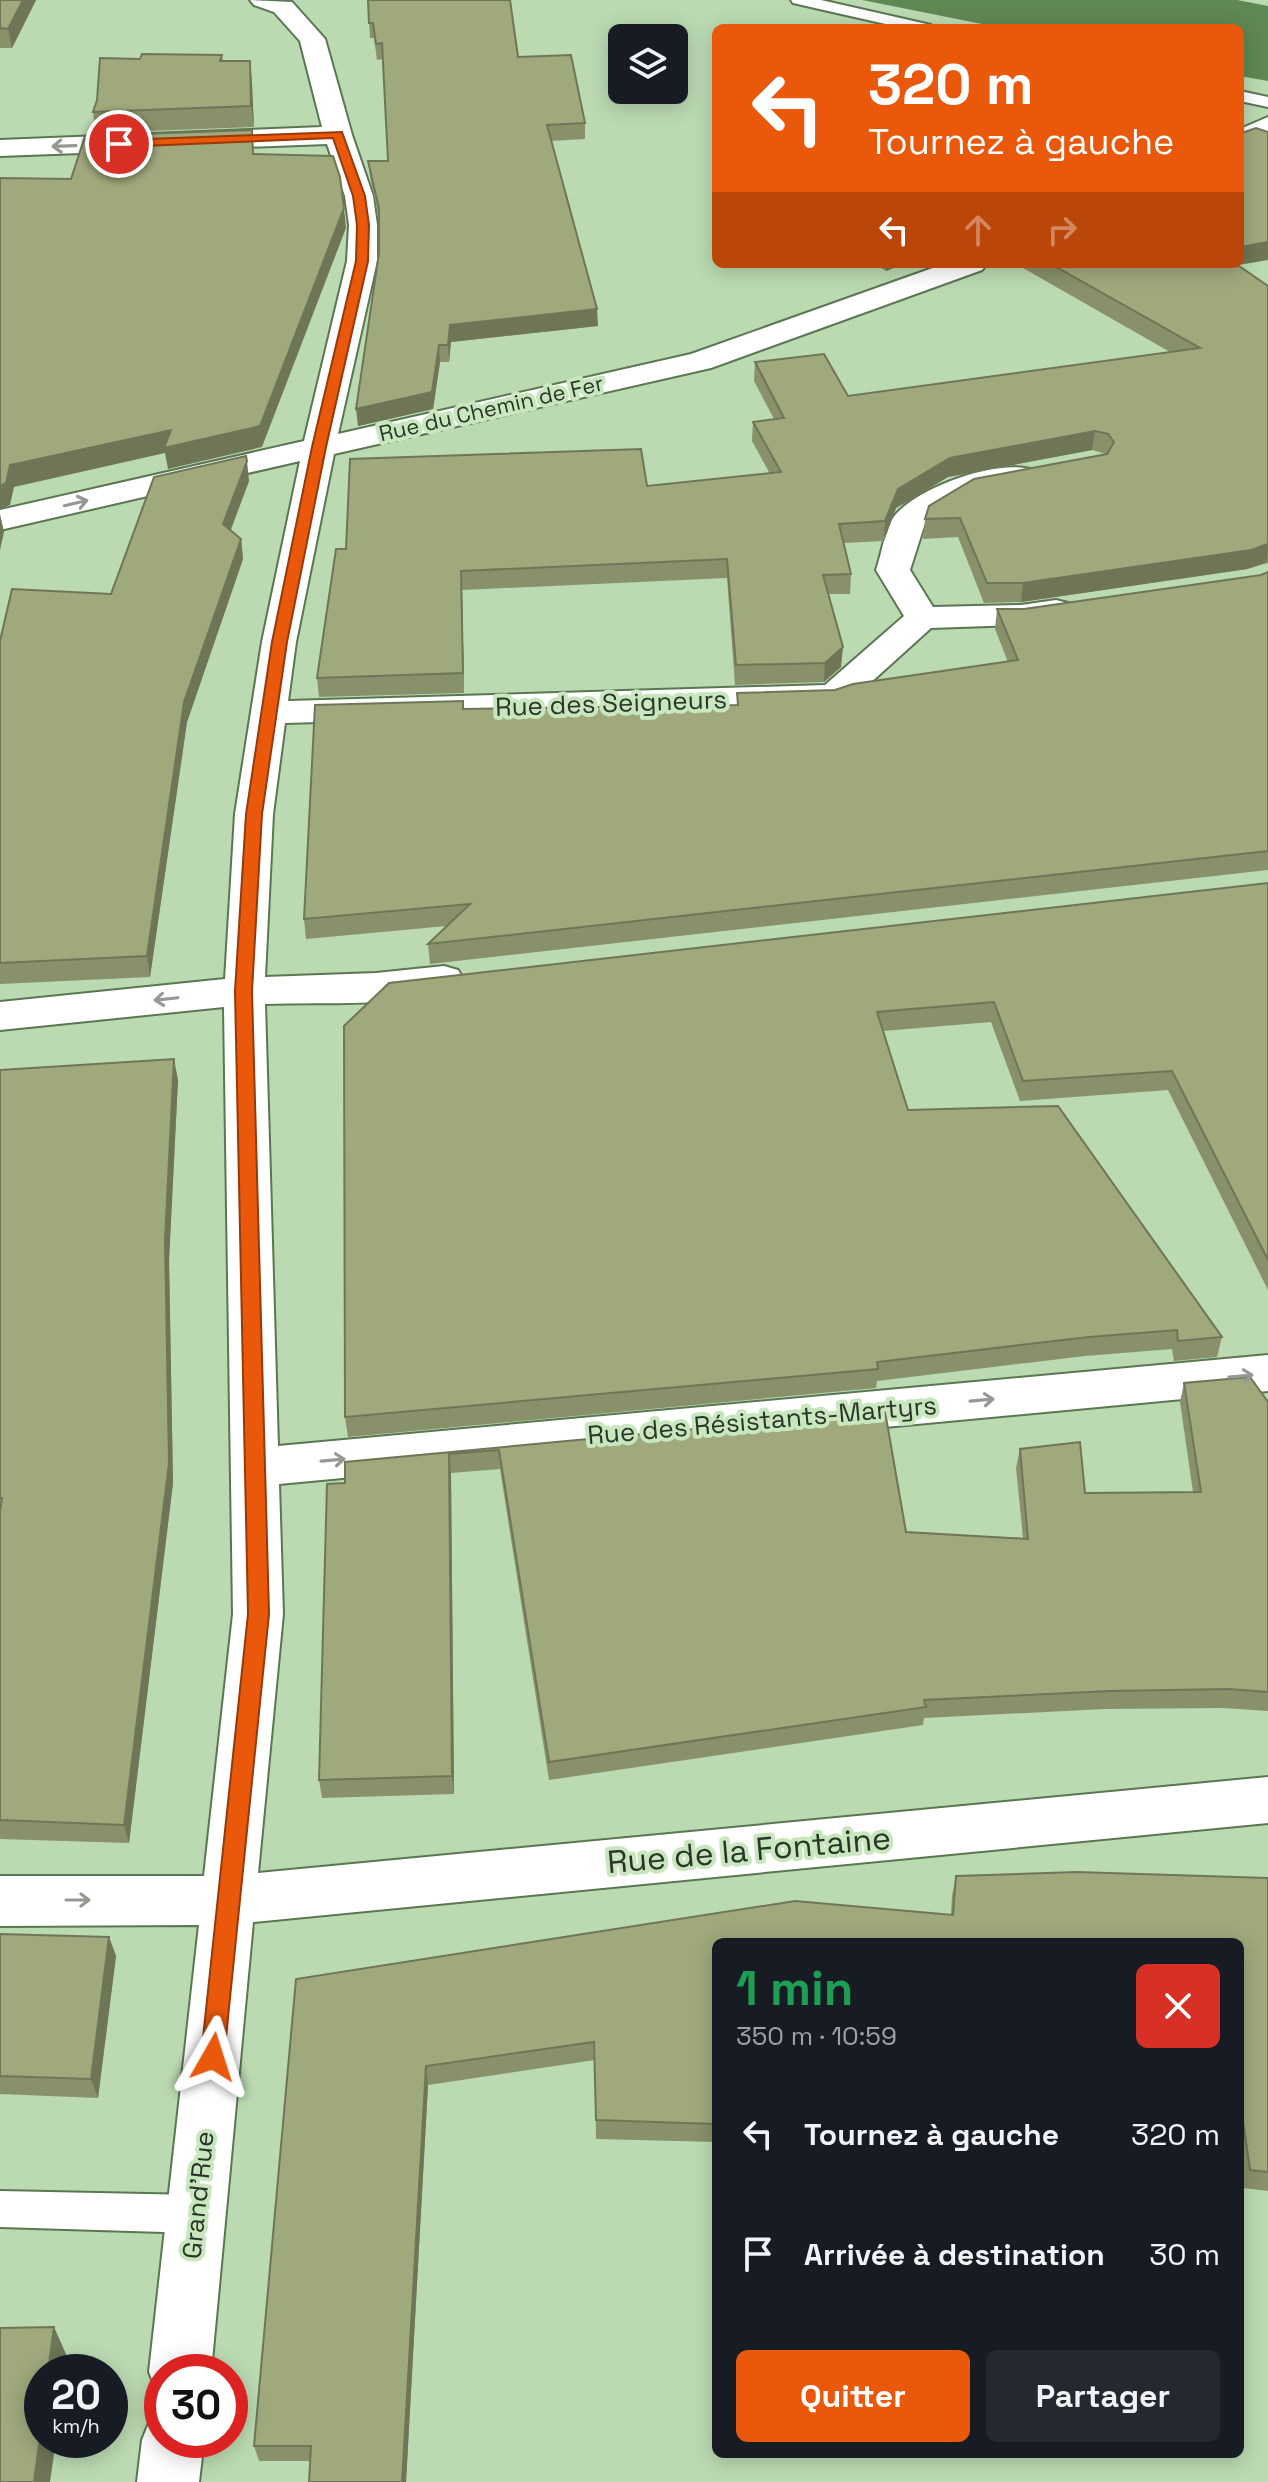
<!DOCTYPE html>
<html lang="fr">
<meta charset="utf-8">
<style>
:root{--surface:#171b24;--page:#242831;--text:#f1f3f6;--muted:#9ea1a6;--accent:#ea580c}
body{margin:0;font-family:"Space Grotesk",sans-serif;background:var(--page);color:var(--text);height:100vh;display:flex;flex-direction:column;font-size:30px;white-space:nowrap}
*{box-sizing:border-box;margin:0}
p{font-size:26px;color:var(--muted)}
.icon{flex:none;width:44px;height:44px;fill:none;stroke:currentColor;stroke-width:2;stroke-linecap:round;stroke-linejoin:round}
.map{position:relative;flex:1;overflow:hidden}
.panel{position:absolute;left:712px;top:1938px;width:532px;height:520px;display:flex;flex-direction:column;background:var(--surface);border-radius:12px;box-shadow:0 4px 20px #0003}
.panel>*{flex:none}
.guide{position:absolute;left:712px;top:24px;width:532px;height:244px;border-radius:12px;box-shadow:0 4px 20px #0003;background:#ea580c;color:#fff;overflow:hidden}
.controls{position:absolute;left:608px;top:24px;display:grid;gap:16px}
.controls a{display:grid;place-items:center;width:80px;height:80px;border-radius:12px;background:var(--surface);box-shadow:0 4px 20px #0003;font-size:40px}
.speed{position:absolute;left:24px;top:2354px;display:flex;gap:16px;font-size:40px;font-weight:700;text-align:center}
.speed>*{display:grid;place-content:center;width:104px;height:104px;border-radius:50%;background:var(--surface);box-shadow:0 4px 20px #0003;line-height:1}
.speed small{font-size:20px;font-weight:400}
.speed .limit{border:12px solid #d22;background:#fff;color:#111}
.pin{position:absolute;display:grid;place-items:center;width:68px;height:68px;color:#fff;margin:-34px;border:4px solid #fff;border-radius:50%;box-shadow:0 2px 8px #0007}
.me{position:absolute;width:88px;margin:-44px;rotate:6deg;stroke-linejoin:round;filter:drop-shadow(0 0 6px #0008)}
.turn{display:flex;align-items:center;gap:28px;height:168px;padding:0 24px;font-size:36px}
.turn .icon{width:104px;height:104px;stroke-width:2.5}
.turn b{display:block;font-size:56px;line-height:68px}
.lanes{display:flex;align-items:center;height:76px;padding:0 24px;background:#0003;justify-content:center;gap:40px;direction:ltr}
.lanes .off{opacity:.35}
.round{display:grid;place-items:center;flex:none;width:84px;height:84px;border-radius:12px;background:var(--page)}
.summary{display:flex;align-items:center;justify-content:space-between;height:136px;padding:0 24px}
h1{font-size:48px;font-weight:700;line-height:60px;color:#1e9e55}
.primary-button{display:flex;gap:16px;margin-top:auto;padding:16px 24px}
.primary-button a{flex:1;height:92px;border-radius:12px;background:var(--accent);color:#fff;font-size:32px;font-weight:700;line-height:92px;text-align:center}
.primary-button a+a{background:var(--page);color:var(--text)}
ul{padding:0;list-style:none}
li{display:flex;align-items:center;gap:24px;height:120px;padding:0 24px}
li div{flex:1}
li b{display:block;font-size:30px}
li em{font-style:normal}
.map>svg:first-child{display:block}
.water{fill:#608853}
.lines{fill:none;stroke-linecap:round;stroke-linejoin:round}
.service-casing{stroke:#5b7652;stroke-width:4}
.minor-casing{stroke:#5b7652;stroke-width:4}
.service{fill:#fff;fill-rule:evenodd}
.minor{fill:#fff;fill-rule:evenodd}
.wall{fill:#89916b}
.shaded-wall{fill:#6f7657}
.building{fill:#9fa97c;stroke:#6f7657;stroke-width:2}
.oneway{stroke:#949a93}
.route{fill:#ea580c;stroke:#983908;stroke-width:2}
.labels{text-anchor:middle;stroke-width:8;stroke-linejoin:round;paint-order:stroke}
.far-street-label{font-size:22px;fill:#2a3627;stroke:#c8e7bf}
.street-label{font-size:26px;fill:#2a3627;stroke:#c8e7bf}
.near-street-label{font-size:32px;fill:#2a3627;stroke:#c8e7bf}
</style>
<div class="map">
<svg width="1268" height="2482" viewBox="0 0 1268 2482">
<rect width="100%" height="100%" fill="#bbdab2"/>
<path class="water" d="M862,0H1237L1268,6V81L1240,76V28H1002Z"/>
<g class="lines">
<g class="service-casing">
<g id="service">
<path d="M791,0H821L931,25L933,28H903L793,3Z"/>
<path d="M1240,91L1268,97V107L1240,101Z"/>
<path d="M0,2191L196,2195L209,2201L215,2214L209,2227L196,2233L0,2227Z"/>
</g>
</g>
<g class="minor-casing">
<g id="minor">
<path d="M250,0L292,2L325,39L352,135L373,196L377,225V261L338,434L691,354L944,264H987L982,270L711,368L334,454L296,642L288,701L825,685L904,616L876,570C882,554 885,524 898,512C923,486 995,460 1030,469L1035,476L1030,483L971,495L925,523L910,570L933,607L1021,605L1056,600L1068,603L1073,610L1068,617L1021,625L931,628L847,704L834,707L285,723L273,814L265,977L376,973L444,966L458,970L464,980L458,990C397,1007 328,1002 265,1004L278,1446L1268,1355V1391L279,1484L283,1614L258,1873L1268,1777V1823L253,1922L211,2372H162V2395L158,2394L149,2372L199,1925L0,1926V1876H204L233,1614L224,1007L0,1030V1002L225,979L235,814L262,642L300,461L0,530V510L304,441L347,261L349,225L345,196L327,144L0,156V140L322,127L300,41L274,12L254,5Z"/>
<path d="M1268,117V136L1240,148V129Z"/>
<path d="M162,2413V2440H204L199,2482H137L142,2440L151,2418Z"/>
</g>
</g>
<use href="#service" class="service"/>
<use href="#minor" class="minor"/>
</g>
<g class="wall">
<path d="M0,0H36L12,48H0Z"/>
<path d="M368,0L518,57L585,123V139L551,141L598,326L451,342L449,362H440L433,409L358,426L379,253V219L370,177L368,161H388L383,59L377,60L374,38H370Z"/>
<path d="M222,55L223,61H250L254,127L96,133L93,112L140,59Z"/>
<path d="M1268,260L1237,265L1268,286V563L1247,569L1021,602L984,603L958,537L923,539L925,519L1106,454L1092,450L948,477L896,508L884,541L844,543L851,574L850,594H828L841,667L824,682L735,685L727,578L462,590L464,693L319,697L317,678L346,549L647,486L770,474L752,441L753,422L774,419L754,381L755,362L848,396L1170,352L1016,264H1240Z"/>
<path d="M874,264H903L886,271Z"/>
<path d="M249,481L231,530L241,539L243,559L187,722L150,977L0,984V641L111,594Z"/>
<path d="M1268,572V870L430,964L428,944L447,926L306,939L304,919L464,709L737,705V693L835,690L1008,662L995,629L997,609H1024L1261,575Z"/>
<path d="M1268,883V1290L1168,1090L1020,1101L991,1022L883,1031L908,1110L1222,1337L1217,1357L1174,1361L1172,1349L1085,1356L877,1381L876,1388L348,1437L345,1417L344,1026Z"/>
<path d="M0,1070L178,1080L169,1260L173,1483L129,1843L0,1839Z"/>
<path d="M1184,1383L1268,1402V1711L1223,1708L1105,1709L924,1718L923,1725L549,1780L500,1469L451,1473L454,1794L322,1798L319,1780L345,1483V1462L885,1411L906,1532L1023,1538L1016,1468L1020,1449L1085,1493L1193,1492L1180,1402Z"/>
<path d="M956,1876L1268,1878V2191L1243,2188L1240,2170V1942H716V2142L596,2139L595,2060L428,2085L406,2482H309L310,2461H259L254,2446L296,1979L951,1915L952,1896Z"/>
<path d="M0,1934L109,1937L116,1956L98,2098L0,2094Z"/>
</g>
<g class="shaded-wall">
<path d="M23,0H36L12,48L8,29Z"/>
<path d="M250,61L252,82L254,127L251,106Z"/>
<path d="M344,208L346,228L262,447L168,469L165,453L14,487L10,505L0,509V486L10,465Z"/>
<path d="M1268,242V260L1213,269L1214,264H1240V247Z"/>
<path d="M886,264H903L886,271Z"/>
<path d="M597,309L598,326L451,342L449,362L448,345L450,325Z"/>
<path d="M439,345L440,362L433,409L358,426L356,409Z"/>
<path d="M1095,431L1092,450L948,477L896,508L884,541L885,521L898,489L950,458Z"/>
<path d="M247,461L249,481L225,544L223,524Z"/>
<path d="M0,514L4,532L0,550Z"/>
<path d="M241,539L243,559L187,722L150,977L147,956L184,702Z"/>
<path d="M1268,544L1267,562L1247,569L1021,602L1023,583Z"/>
<path d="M461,571L462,590L464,693L463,673Z"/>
<path d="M843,647L841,667L824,682L825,663Z"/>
<path d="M174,1059L178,1080L169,1260L173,1483L129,1843L124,1825L165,1240Z"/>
<path d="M449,1454L451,1473L454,1794L452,1776Z"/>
<path d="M109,1937L116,1956L98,2098L91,2079Z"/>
<path d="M426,2066L428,2085L406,2482H402Z"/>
<path d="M54,2327L66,2354L64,2372H48Z"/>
<path d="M42,2422V2440H56L50,2482H34Z"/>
</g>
<g class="building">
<path d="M0,0H23L8,29L0,28Z"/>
<path d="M368,0H510L518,57L571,55L585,123L547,125L597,309L450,325L448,345H439L432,392L356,409L379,253V208L368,161H388L382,43L376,44L373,23H369Z"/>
<path d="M142,54L222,55L220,61H250L251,106L93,112L97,100L100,58L140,59Z"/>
<path d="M1240,122L1242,133L1256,128L1268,132V242L1240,247Z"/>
<path d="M252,130L253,154L333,156L340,177L344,208L260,426L164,448L171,430L10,465L6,483L0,486V178L71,179L85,136Z"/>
<path d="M1051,264H1236L1268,286V544L1251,550L1023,583H987L960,518L925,519L929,506L974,479L1107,454L1114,442L1108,434L1095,431L950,458L898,489L885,521L839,524L851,574L823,575L843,647L825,663L736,665L727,559L461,571L463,673L317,678L336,549H346L350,459L641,449L647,486L781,472L753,422L784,418L755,362L824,354L848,396L1200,348Z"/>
<path d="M246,456L247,461L223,524L241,539L184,702L147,956L0,963V641L12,589L111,594L154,477Z"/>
<path d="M1268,572V851L428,944L470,904L304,919L315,705L463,701V709L738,705L737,693L835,690L853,684L1018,660L997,609H1024L1261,575Z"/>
<path d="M1268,883V1260L1172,1071L1023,1081L994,1002L877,1012L908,1110L1058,1106L1222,1337L1178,1341L1177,1330L1089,1337L877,1362L878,1369L345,1417L344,1026L389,983Z"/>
<path d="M174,1059L165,1240L169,1463L124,1825L0,1820V1511L2,1498H0V1070Z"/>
<path d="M1250,1377L1268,1402V1692L1229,1689L1110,1691L924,1700L926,1707L549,1762L499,1450L449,1454L452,1776L319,1780L327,1484L345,1483V1462L885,1411L906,1532L1028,1539L1020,1449L1080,1442L1085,1493L1201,1492L1184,1383Z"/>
<path d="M1077,1872L1268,1878V2172L1250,2170L1240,2100V1942H716V2124L596,2120L594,2042L426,2066L402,2482H309L311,2446H254L296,1979L795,1901L953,1915L956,1876Z"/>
<path d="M0,1934L109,1937L91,2079L0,2076Z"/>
<path d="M54,2327L48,2372H42V2422L34,2482H0V2328Z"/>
</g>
<defs><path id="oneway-shaft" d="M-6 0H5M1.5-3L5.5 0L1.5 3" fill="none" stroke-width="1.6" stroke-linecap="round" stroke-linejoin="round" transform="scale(2)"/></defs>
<g class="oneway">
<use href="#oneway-shaft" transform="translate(64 146) rotate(178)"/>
<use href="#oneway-shaft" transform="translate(76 503) rotate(-13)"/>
<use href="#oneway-shaft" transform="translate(166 999) rotate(174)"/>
<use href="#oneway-shaft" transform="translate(1241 1376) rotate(-5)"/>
<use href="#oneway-shaft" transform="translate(982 1400) rotate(-5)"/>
<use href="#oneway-shaft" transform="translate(333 1460) rotate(-5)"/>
<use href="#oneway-shaft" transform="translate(78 1900)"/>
</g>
<path class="route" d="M342,132L365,196L369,225L368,261L326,447L287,642L262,814L252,991L269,1614L224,2057L221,2065L213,2068L204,2065L201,2057L248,1614L235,991L246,814L272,642L312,447L356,261L357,225L353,196L333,138L119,147L114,144L119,140Z"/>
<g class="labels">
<g class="far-street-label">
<text transform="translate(491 408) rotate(-13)" y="8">Rue du Chemin de Fer</text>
</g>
<g class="street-label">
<text transform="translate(611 703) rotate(-2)" y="9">Rue des Seigneurs</text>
<text transform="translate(762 1420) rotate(-5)" y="9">Rue des Résistants-Martyrs</text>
<text transform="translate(198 2195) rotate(-84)" y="9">Grand'Rue</text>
</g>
<g class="near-street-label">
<text transform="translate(749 1850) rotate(-5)" y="11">Rue de la Fontaine</text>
</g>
</g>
</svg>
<div class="controls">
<a><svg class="icon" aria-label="layers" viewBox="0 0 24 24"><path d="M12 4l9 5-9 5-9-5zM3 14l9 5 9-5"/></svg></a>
</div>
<div class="speed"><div>20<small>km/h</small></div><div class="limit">30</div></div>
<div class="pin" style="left:119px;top:144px;background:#d93025"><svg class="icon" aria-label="arrive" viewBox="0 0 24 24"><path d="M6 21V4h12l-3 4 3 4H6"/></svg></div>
<svg class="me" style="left:213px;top:2057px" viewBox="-20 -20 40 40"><path d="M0-17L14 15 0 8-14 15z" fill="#ea580c" stroke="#fff" stroke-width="4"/></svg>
<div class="guide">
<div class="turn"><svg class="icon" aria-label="left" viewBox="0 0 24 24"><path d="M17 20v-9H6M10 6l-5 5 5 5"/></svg><div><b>320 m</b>Tournez à gauche</div></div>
<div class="lanes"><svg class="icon" aria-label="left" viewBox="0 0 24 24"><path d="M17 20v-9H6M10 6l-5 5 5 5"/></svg><svg class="icon off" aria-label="ahead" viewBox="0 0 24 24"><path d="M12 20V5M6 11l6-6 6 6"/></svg><svg class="icon off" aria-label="right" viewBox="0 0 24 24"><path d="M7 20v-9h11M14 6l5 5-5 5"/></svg></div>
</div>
<section class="panel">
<div class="summary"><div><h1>1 min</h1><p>350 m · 10:59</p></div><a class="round" style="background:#d93025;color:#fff"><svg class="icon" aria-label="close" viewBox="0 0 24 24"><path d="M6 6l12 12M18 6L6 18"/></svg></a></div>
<ul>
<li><svg class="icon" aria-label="left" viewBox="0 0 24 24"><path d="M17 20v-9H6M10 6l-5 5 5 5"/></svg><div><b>Tournez à gauche</b></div><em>320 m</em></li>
<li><svg class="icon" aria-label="arrive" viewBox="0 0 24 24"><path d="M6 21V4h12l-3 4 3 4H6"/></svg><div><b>Arrivée à destination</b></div><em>30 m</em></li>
</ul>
<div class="primary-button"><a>Quitter</a><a>Partager</a></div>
</section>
</div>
